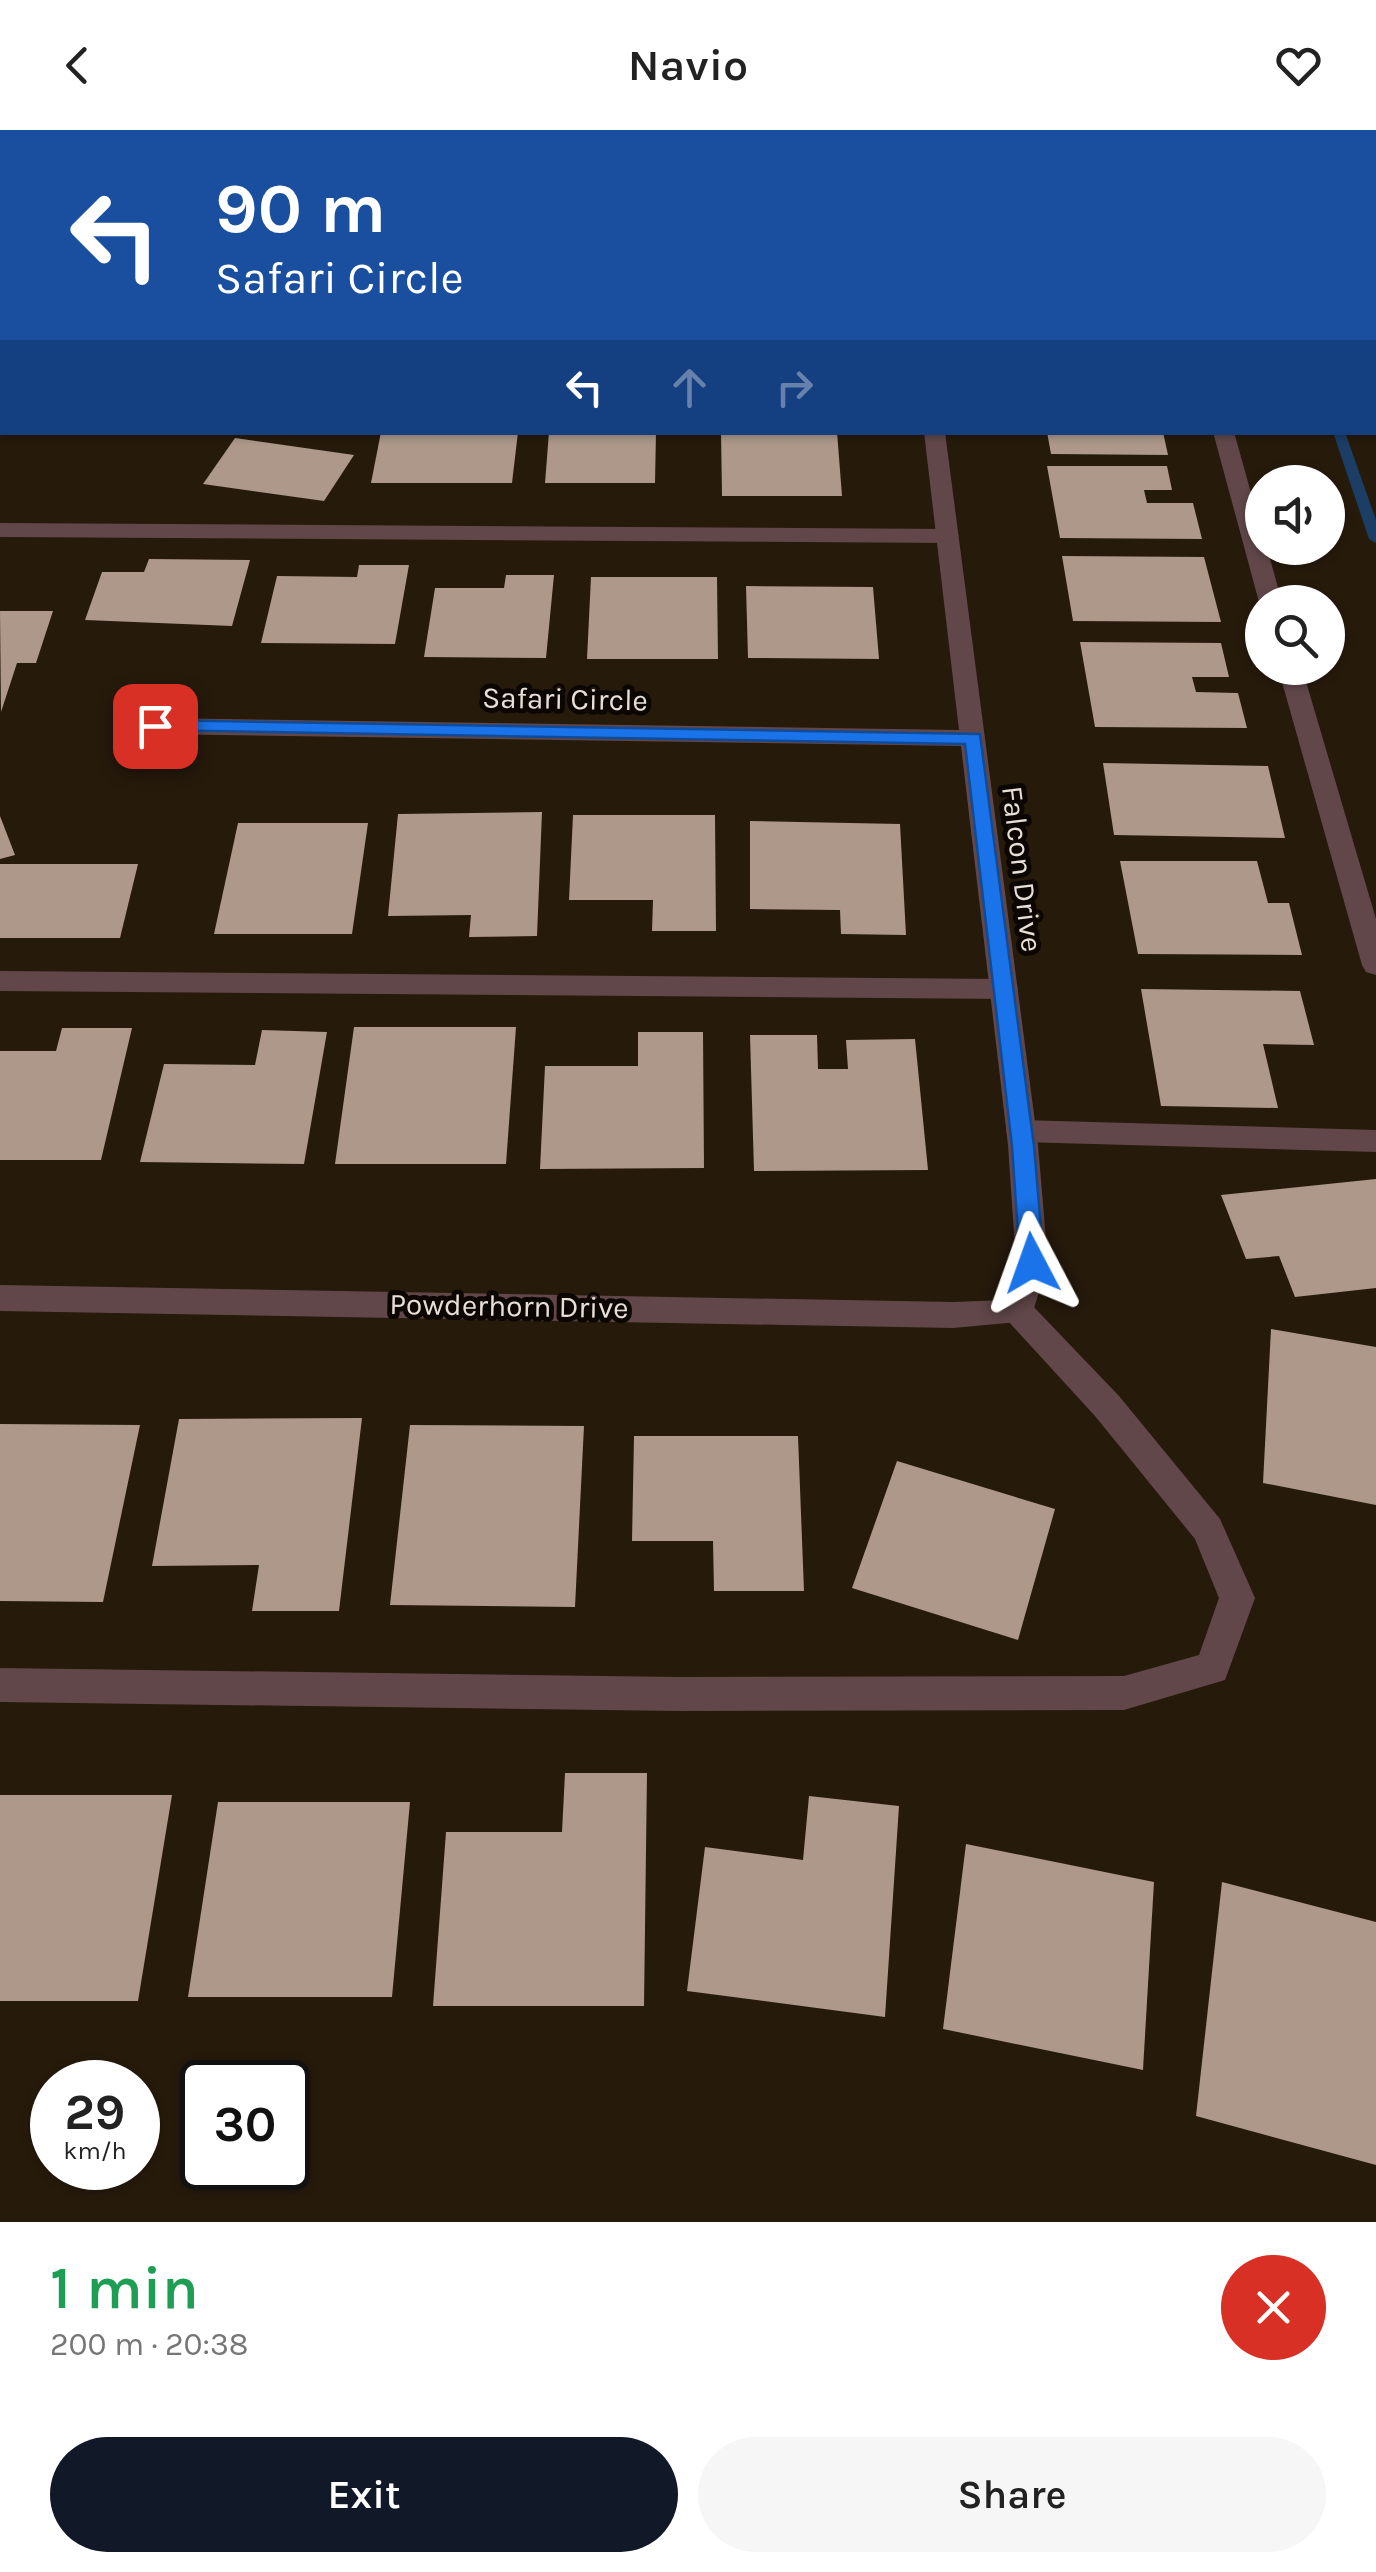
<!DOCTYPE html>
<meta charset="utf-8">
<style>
:root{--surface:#fff;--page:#f6f6f6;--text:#222;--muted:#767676;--accent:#111827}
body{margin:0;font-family:Karla,sans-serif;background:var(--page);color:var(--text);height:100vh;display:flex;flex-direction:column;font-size:38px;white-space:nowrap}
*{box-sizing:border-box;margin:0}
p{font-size:32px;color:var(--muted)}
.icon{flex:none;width:55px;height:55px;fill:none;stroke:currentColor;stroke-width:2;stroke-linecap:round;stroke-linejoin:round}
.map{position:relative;height:2092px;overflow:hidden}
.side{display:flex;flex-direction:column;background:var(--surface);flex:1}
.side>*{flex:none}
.banner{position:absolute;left:0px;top:0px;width:1378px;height:305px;box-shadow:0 2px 8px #0004;background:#1a4fa0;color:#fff;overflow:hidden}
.buttons{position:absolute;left:1245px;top:335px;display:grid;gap:20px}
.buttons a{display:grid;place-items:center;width:100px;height:100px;border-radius:50%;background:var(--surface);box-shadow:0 2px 8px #0004;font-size:50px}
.speed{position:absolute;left:30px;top:1930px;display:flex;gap:20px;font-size:50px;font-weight:700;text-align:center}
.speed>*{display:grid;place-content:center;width:130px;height:130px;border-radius:50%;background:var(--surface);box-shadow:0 2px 8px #0004;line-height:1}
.speed small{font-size:25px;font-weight:400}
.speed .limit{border:5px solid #111;border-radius:15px;background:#fff;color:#111}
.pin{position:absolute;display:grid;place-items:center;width:85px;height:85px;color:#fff;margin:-42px;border-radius:20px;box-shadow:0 5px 15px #0006}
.me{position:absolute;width:110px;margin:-55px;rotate:356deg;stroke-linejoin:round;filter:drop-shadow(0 0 8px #0008)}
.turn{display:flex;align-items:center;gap:35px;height:210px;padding:0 50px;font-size:45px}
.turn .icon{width:130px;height:130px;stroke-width:2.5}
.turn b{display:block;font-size:70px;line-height:85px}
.lanes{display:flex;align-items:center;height:95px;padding:0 50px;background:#0003;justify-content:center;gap:50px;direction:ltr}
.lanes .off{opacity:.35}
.round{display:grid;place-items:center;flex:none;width:105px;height:105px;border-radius:52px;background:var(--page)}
.overview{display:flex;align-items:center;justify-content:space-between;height:170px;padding:0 50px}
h1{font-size:60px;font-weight:600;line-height:75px;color:#1e9e55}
.button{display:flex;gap:20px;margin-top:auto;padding:20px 50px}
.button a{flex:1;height:115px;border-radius:60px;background:var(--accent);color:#fff;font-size:40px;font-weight:600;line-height:115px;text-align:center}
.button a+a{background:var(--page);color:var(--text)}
header{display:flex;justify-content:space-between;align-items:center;height:130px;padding:0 50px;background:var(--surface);font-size:45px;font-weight:600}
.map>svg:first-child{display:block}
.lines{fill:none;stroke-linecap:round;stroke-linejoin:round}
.stream{fill:#1c3d64;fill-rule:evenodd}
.building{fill:#ad988a}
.service{fill:#61474a;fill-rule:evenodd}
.minor{fill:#61474a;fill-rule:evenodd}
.route{fill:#1a73e8;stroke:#114b97;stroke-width:2.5}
.labels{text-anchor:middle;stroke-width:10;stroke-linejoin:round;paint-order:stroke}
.street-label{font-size:30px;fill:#e8dfd6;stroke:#0b0602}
</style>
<header><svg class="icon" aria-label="back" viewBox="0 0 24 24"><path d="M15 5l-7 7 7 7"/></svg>Navio<svg class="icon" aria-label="heart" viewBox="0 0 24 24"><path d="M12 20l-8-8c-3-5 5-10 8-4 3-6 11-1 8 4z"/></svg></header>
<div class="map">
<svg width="1376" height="2092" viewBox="0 0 1376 2092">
<rect width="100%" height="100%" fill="#261a0b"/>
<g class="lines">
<g class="stream">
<rect x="1248" y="0" width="10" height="2"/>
<path d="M1333,302H1345L1376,390V413L1369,409Z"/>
</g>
</g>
<g class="building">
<path d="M381,302H518L512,353H371Z"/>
<path d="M549,302H656L655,353H545Z"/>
<path d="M721,302H837L842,366H722Z"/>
<path d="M1047,302H1163L1168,325L1051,324Z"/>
<path d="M235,308L354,325L324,371L203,354Z"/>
<path d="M1047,336H1167L1172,360H1144L1147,373H1193L1202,409L1060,408Z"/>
<path d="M1062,426L1204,427L1221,492L1073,491Z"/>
<path d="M149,429L250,430L232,496L85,490L102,442H144Z"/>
<path d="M359,435H409L395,514L261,513L277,446L357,447Z"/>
<path d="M506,445H554L546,528L424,527L435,458H504Z"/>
<path d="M591,447H717L718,529H587Z"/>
<path d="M746,456L873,457L879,529L748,528Z"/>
<path d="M0,481H53L36,533H17L1,582Z"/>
<path d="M1080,512L1221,513L1229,547H1192L1196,562L1238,563L1247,598L1095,597Z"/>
<path d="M1103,633L1268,636L1285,708L1114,705Z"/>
<path d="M542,682L537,806L469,807L471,785L388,786L398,684Z"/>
<path d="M573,685H715L716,801H652L653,770H569Z"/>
<path d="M0,686L15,725L0,729Z"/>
<path d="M750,691L900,694L906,805L841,804L840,780L750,779Z"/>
<path d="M238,693H368L352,804H214Z"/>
<path d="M1120,731H1257L1268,773H1289L1302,825L1138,824Z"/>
<path d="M0,734H138L120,808H0Z"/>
<path d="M1141,859L1300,861L1314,915L1263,914L1278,978L1161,976Z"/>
<path d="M354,897H516L506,1034H335Z"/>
<path d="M62,898H132L101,1030H0V921H56Z"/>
<path d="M262,900L327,902L304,1034L140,1032L164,934L255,935Z"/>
<path d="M638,902H703L704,1038L540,1039L545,936H638Z"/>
<path d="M750,905H817L818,939H848L846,910L915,909L928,1040L754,1041Z"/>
<path d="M1376,1049V1158L1295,1167L1279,1126L1246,1129L1221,1065Z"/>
<path d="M1271,1199L1376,1217V1375L1263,1353Z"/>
<path d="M362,1288L339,1481H252L259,1435L152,1436L179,1289Z"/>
<path d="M0,1294L140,1295L103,1472L0,1471Z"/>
<path d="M410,1295L584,1296L575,1477L390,1475Z"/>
<path d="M634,1306H798L804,1461H714L713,1411H632Z"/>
<path d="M897,1331L1055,1379L1018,1510L852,1458Z"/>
<path d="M565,1643H647L644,1876H433L446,1702H562Z"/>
<path d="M0,1665H172L138,1871H0Z"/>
<path d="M809,1666L899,1676L885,1887L687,1861L705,1717L803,1730Z"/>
<path d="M218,1672H410L392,1867H188Z"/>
<path d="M966,1714L1154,1752L1143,1940L943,1899Z"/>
<path d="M1222,1752L1376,1792V2035L1196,1986Z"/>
</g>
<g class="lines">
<g class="service">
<path d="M1126,0H1144L1145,2H1128Z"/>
<path d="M1336,0H1354V2H1337Z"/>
<path d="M0,91L2,92V103H0Z"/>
<path d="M1375,105L1376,106V119L1375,118Z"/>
<path d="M1213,302H1234L1262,402V418H1267L1282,472H1262V476L1259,472Z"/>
<path d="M0,393L948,399L959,406L948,413L0,407Z"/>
<path d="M1278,538H1302L1376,789V845L1366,842L1362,835Z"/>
<path d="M0,841L1004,849L1014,852L1018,859L1014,866L1004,869L0,861Z"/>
<path d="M1021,990L1376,1000V1022L1021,1012L1011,1009L1006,1001L1011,993Z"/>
<path d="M1019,1169L1030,1173L1119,1266L1220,1389L1255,1468L1225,1550L1124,1580L679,1581L0,1572V1538L679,1547L1124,1546L1199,1525L1219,1468L1195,1409L1095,1286L1008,1191L1003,1182L1008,1173Z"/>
</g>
<g class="minor">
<path d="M889,0H907V2H890Z"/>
<path d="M924,302H945L1038,1015L1048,1133L1030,1191L953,1198L0,1181V1155L953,1172L1007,1170L1016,1133L1008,1015L961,616L155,604L143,596L155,588L959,600Z"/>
</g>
</g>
<path class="route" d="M155,590L980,604L1034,1016L1044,1133L1041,1140H1024L1020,1133L1012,1016L965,614L148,600L146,596Z"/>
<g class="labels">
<g class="street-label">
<text transform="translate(565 569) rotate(1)" y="10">Safari Circle</text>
<text transform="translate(1022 739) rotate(83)" y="10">Falcon Drive</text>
<text transform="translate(509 1176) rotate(1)" y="10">Powderhorn Drive</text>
</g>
</g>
</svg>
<div class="buttons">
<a><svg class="icon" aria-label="sound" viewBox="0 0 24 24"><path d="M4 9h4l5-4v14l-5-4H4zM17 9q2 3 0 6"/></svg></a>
<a><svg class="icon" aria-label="search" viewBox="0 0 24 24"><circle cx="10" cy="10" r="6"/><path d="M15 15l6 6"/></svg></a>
</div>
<div class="speed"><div>29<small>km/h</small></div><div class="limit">30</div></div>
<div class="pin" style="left:155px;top:596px;background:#d93025"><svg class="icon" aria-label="arrive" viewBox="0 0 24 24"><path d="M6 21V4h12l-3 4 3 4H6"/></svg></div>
<svg class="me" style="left:1032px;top:1133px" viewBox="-20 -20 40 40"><path d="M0-17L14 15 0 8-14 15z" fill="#1a73e8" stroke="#fff" stroke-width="4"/></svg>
<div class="banner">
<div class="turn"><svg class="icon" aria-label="left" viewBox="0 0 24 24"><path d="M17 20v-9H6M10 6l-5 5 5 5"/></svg><div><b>90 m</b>Safari Circle</div></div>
<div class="lanes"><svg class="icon" aria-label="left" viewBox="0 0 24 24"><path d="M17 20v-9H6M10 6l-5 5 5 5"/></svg><svg class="icon off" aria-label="ahead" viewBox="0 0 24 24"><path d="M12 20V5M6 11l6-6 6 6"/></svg><svg class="icon off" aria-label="right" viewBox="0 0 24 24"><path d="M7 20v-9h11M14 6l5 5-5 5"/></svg></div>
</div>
</div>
<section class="side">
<div class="overview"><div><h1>1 min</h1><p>200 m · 20:38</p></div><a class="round" style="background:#d93025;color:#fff"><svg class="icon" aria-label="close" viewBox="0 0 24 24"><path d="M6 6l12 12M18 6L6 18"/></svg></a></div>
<div class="button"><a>Exit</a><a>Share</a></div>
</section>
